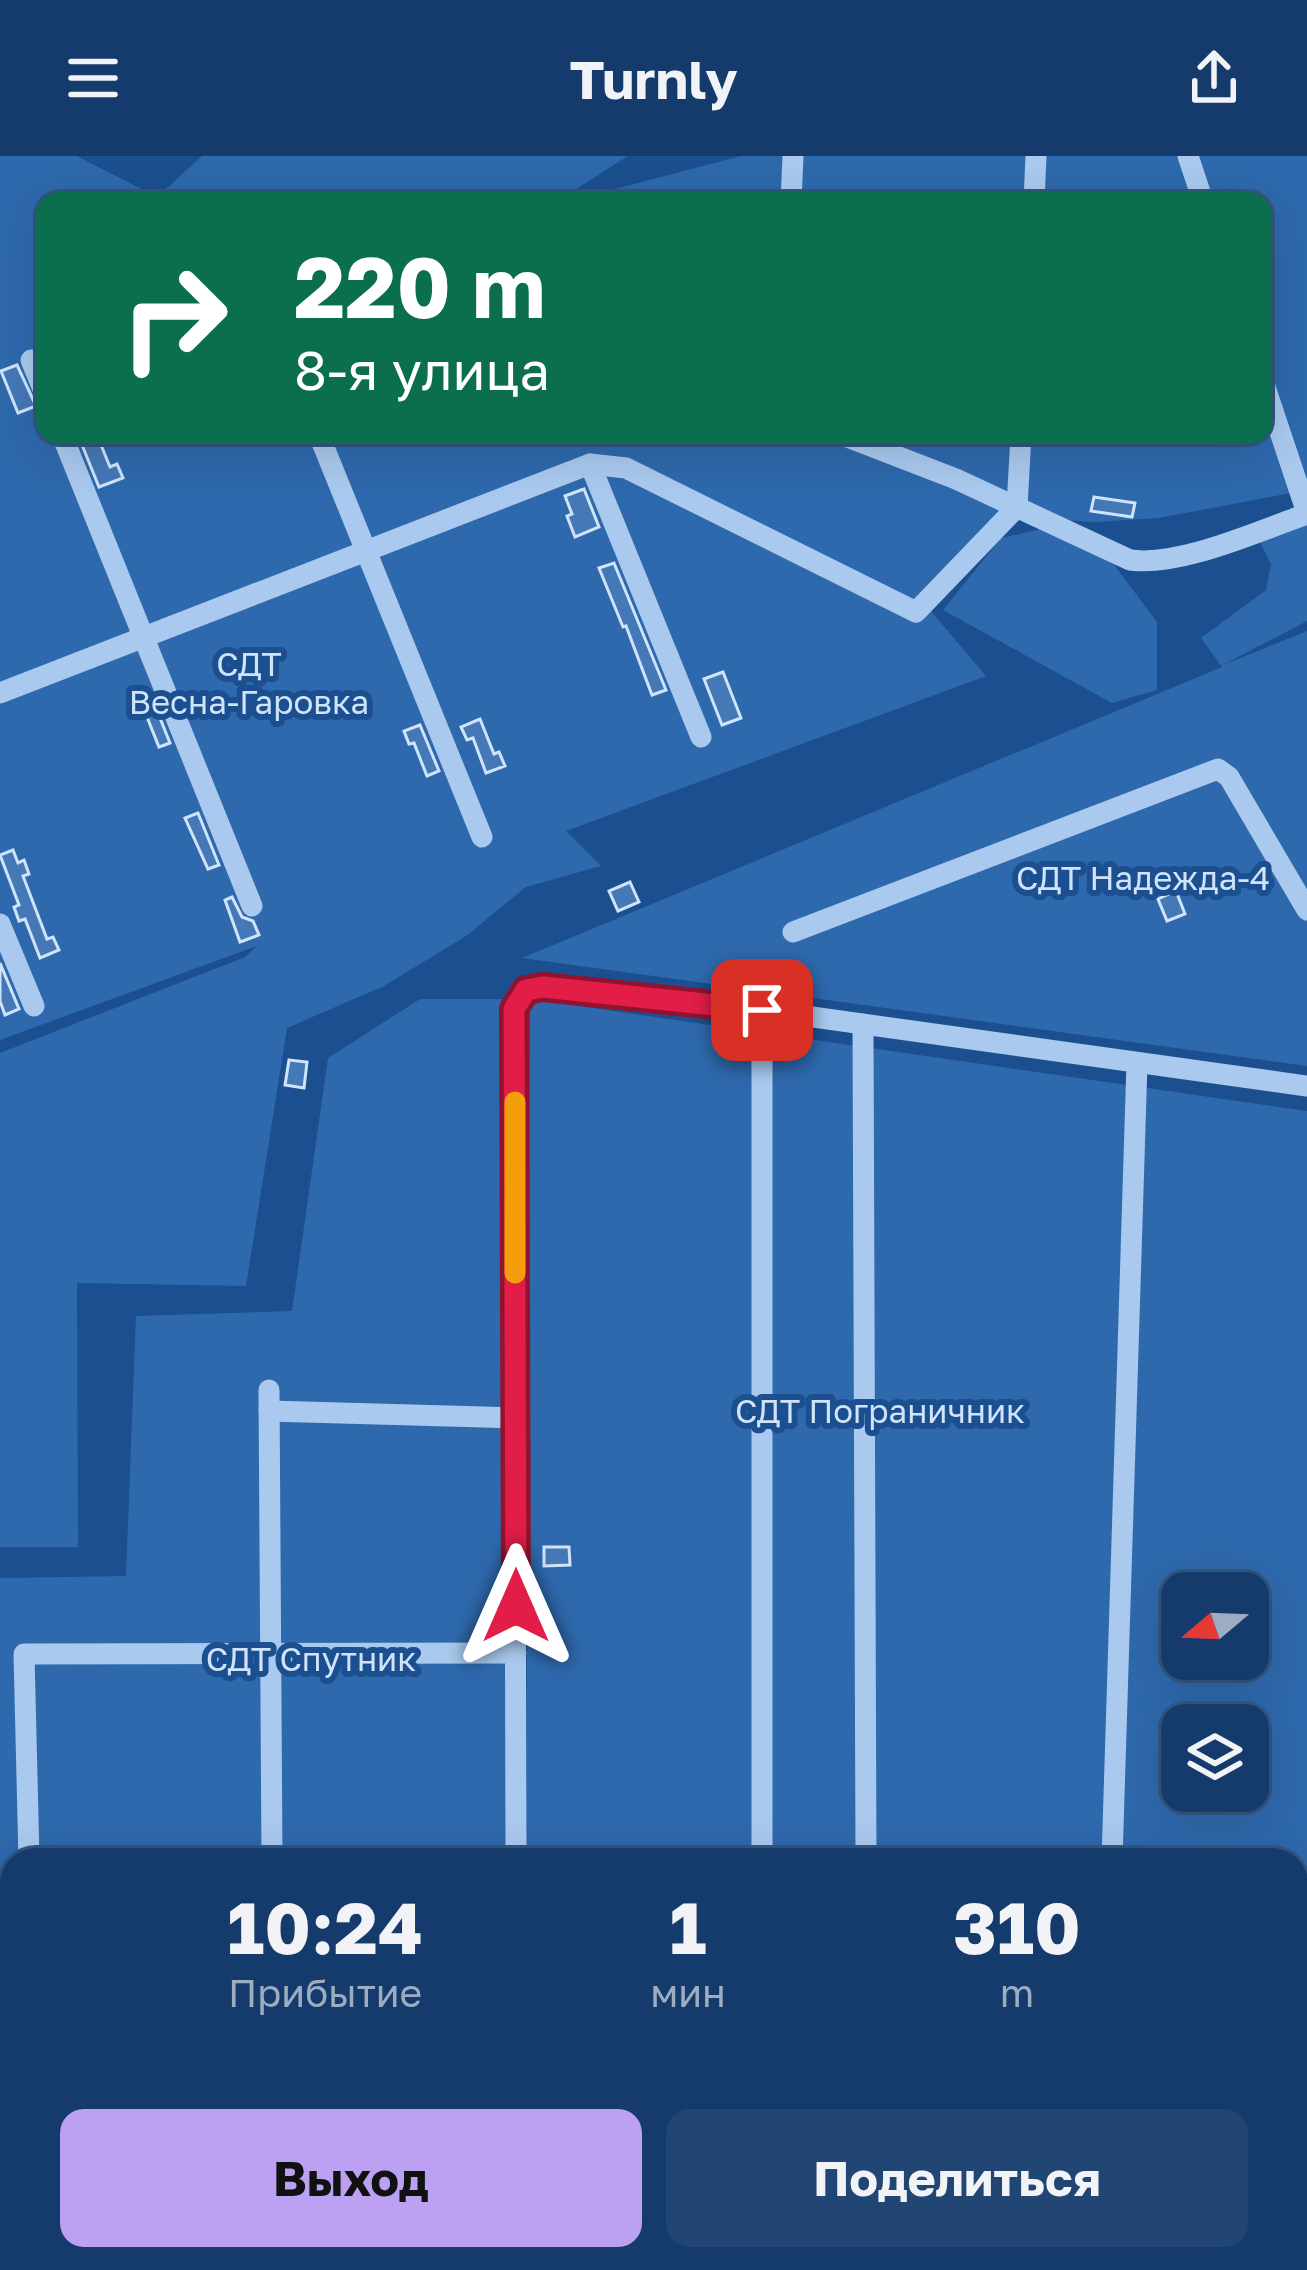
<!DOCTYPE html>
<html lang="ru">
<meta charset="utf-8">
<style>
:root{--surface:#143b6b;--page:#214673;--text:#f1f3f6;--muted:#9dadc1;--line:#33557e;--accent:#bca0f2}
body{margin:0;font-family:"Golos Text",sans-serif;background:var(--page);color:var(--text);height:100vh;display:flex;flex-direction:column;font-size:45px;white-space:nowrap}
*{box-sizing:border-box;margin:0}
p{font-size:39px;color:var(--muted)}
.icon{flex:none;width:66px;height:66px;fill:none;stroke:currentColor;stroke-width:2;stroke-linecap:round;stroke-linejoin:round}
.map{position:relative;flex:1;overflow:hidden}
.details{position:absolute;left:0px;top:1692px;width:1308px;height:423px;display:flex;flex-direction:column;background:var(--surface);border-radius:36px 36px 0 0;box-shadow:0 12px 48px #0002,0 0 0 3px var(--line)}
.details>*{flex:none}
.hud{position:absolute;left:36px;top:36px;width:1236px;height:252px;border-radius:24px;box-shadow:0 12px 48px #0002,0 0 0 3px var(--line);background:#0b6e4f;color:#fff;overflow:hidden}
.needle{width:78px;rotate:251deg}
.controls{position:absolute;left:1161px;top:1416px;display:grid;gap:24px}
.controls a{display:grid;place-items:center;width:108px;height:108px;border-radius:24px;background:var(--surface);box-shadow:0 12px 48px #0002,0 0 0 3px var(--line);font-size:60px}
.pin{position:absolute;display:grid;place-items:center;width:102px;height:102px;color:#fff;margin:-51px;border-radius:24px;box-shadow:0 6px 18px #0006}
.me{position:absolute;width:132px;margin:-66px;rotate:0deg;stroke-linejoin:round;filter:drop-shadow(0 0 9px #0008)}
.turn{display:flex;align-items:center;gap:42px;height:252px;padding:0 60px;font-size:54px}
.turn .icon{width:156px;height:156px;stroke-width:2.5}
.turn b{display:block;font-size:84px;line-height:102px}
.eta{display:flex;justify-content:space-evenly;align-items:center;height:204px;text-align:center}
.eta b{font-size:72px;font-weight:700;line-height:84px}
.primary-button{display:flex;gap:24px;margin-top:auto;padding:24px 60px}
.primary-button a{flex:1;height:138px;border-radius:24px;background:var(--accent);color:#111;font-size:48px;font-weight:700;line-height:138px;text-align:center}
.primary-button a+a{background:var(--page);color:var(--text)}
header{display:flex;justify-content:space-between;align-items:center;height:156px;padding:0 60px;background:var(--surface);font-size:54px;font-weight:700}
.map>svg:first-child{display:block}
.green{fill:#2e69ad;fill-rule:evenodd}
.building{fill:#4478b7;stroke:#cfe3fa;stroke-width:3}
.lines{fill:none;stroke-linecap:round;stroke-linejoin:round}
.minor{stroke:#a9c9ee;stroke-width:21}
.route-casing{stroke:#92132f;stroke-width:30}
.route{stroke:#e11d48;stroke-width:21}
.slow{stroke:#f59e0b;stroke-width:21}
.labels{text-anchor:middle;stroke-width:12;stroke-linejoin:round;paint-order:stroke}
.park-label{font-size:33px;fill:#cfe3fa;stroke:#1b4f8f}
</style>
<header><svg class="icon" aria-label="menu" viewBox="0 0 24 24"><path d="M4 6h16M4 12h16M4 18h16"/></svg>Turnly<svg class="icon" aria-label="share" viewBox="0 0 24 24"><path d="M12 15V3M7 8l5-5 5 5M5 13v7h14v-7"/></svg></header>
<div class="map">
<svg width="1307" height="2114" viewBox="0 0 1307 2114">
<rect width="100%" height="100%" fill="#1b4f8f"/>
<g class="green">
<path d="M0,0H77L157,41L202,0H628L573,35L536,45H45V279H1263V45H569L741,0H1307V334L1159,362L1096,366L1016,361L930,454L986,520L566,675L601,710L526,731L466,780L384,830L287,872L246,1130L77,1127L78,1391H0V897L245,801L257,790L0,884Z"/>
<path d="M1307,369V465L1223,509L1307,475V910L522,802L1222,511L1201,482L1266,434L1271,408L1260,386Z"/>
<path d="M1050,371L1112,406L1157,466V534L1112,547L943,454L1001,382Z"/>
<path d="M420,843H512V1704H12V2103H512V2114H0V1422L126,1420L136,1160L292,1155L328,902Z"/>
<path d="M530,843L1307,955V2114H1152L1151,2110L1139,2114H524V2103H1296V1704H526ZM1182,1437H1248V1503H1182ZM1182,1569H1248V1635H1182Z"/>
</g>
<g class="building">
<path d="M17,209L36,250L18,257L1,215Z"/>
<path d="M97,279L110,311L117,308L123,322L99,331L80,284Z"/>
<path d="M584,333L599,371L575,381L567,360L572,358L565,340Z"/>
<path d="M1094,341L1135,347L1132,361L1091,355Z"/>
<path d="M614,407L666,534L652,539L626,470L623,471L599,412Z"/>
<path d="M723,516L741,562L722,569L704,523Z"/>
<path d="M150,537L170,587L159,591L139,541Z"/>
<path d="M480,563L494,598L499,596L505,610L486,617L473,582L467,584L461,571Z"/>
<path d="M420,569L439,615L427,620L414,587L409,588L404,575Z"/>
<path d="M198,657L219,709L208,713L185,662Z"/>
<path d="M13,694L18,707L24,704L29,718L23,720L47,783L53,781L59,794L40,802L25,763L19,765L14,751L19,749L0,699Z"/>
<path d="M630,726L639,746L618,755L609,735Z"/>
<path d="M1176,735L1185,758L1167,765L1158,743Z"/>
<path d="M232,741L242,761L253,765L259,779L240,786L225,744Z"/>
<path d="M0,807L19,853L5,859L0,845Z"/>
<path d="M289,904L307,906L304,932L285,929Z"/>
<path d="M544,1391H569L570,1409L544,1410Z"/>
</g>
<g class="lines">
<g class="minor">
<path d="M1188,0L1203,45"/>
<path d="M791,45L793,0"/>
<path d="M1034,45L1036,0"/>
<path d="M31,204L45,238"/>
<path d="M1263,225L1307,357"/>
<path d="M62,279L252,750"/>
<path d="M319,279L482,681"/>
<path d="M842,279L956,323L1130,404C1180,411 1258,375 1307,358"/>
<path d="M590,308L701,581"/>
<path d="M0,537L590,308L626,312L916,456L1017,351L1021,279"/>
<path d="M0,768L34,850"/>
<path d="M793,776L1218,613L1229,621L1307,754"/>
<path d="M762,854V1704"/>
<path d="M863,868L866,1704"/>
<path d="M269,1234L272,1704"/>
<path d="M269,1255L515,1262"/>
<path d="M29,1704L24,1498L516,1497"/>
<path d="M516,1704L514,853L526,834L543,831L762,854L1307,930"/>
<path d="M1112,1704L1137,907"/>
<path d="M1307,1949L1302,1992H1307"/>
<path d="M1296,2074L1307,2071"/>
<path d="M38,2103V2114"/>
<path d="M275,2103V2114"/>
<path d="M517,2103V2114"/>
<path d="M867,2103V2114"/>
<path d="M1193,2114L1218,2103"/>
</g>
</g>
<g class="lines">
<g class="route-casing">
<path id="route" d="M516,1450L514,853L526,834L543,831L762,854"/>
</g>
<use href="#route" class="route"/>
<path class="slow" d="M515,946V1117"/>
</g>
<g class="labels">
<g class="park-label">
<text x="249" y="520">СДТ<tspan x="249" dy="38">Весна-Гаровка</tspan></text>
<text x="1143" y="734">СДТ Надежда-4</text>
<text x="880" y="1267">СДТ Пограничник</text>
<text x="311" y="1515">СДТ Спутник</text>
</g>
</g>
</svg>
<div class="controls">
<a><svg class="needle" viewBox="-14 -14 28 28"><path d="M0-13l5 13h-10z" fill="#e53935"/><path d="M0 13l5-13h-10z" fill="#9dadc1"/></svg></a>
<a><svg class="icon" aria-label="layers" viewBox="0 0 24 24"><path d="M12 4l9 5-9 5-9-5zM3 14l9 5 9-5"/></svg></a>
</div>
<div class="pin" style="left:762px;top:854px;background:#d93025"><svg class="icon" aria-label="arrive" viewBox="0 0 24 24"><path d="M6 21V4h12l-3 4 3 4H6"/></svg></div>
<svg class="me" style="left:516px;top:1450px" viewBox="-20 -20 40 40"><path d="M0-17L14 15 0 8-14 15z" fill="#e11d48" stroke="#fff" stroke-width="4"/></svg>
<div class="hud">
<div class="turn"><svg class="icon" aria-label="right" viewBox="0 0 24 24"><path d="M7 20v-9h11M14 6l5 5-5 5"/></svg><div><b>220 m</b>8-я улица</div></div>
</div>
<section class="details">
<div class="eta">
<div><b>10:24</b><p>Прибытие</p></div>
<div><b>1</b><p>мин</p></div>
<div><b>310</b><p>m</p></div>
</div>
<div class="primary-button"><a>Выход</a><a>Поделиться</a></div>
</section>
</div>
